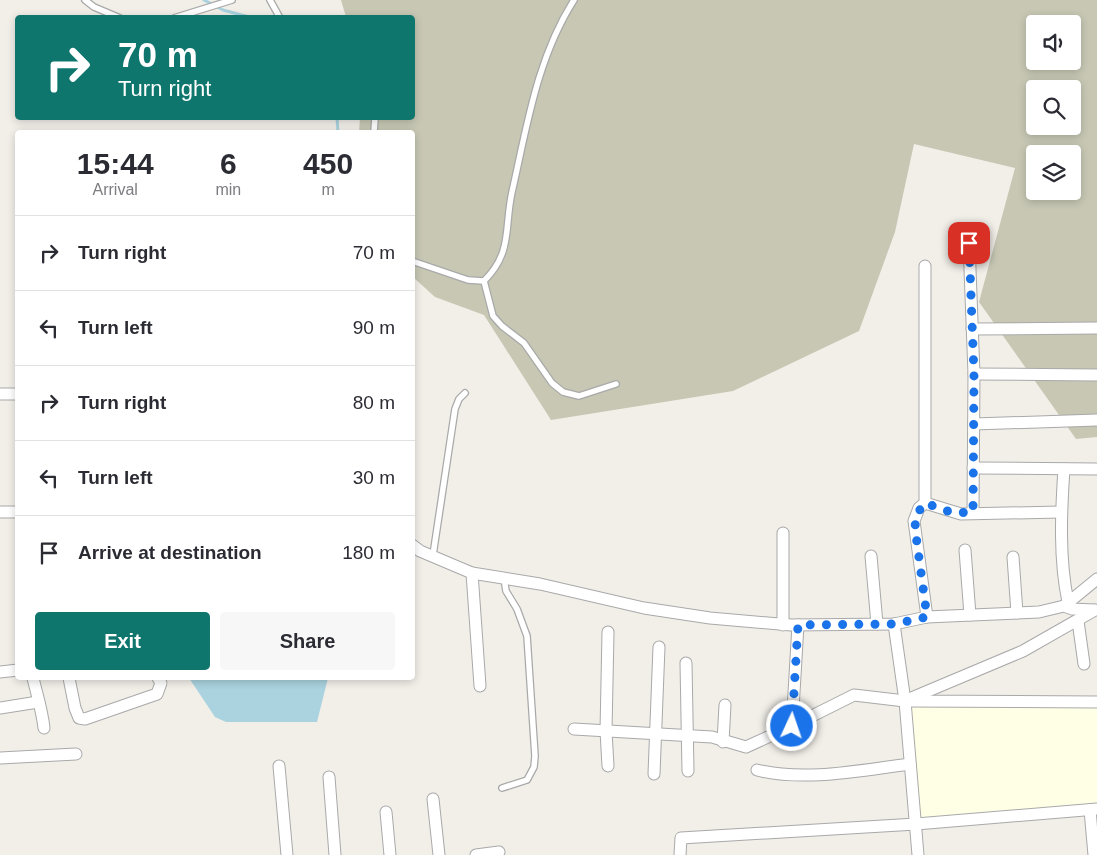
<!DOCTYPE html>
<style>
:root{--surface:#fff;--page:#f7f7f7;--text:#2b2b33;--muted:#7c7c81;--line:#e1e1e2;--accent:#0f766e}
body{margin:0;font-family:Arial,sans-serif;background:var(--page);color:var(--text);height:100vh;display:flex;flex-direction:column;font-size:19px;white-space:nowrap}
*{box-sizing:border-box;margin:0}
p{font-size:16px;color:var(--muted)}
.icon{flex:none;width:28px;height:28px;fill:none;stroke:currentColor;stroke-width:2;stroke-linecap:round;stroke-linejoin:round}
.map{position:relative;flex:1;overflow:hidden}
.drawer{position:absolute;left:15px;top:130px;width:400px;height:550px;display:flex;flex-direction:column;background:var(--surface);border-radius:5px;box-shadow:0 2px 8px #0003}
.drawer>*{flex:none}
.banner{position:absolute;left:15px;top:15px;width:400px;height:105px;border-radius:5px;box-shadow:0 2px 8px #0003;background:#0f766e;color:#fff;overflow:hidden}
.buttons{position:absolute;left:1026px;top:15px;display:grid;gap:10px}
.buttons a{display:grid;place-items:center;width:55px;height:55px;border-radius:5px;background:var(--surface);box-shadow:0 2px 8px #0003;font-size:25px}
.pin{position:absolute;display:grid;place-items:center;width:42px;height:42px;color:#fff;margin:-21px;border-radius:10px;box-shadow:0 2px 8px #0006}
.me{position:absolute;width:55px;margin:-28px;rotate:3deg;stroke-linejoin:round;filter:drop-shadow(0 0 4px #0008)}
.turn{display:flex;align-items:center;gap:18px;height:105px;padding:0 20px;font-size:22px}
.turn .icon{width:65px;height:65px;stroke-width:2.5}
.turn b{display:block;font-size:35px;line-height:42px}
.eta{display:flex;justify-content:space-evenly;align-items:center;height:85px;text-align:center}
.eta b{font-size:30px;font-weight:600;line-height:35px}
.cta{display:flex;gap:10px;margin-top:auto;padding:10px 20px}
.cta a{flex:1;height:58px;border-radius:5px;background:var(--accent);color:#fff;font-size:20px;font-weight:600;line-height:58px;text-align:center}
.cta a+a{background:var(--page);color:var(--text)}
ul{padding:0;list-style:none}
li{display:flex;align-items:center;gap:15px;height:75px;padding:0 20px;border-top:1px solid var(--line)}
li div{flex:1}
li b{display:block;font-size:19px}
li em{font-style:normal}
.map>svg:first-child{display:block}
.education{fill:#ffffe5}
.construction{fill:#c7c7b4;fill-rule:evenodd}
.water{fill:#aad3df}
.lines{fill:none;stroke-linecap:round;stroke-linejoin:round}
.stream{stroke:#aad3df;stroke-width:3}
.service-casing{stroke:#a9a9a9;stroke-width:8}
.minor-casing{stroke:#a9a9a9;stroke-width:13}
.service{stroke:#fff;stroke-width:5.5}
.minor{stroke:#fff;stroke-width:11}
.route{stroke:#1a73e8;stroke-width:9;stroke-dasharray:0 16.2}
</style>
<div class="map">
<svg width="1097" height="855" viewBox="0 0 1097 855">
<rect width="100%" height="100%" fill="#f2efe9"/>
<path class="education" d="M1097,699V809L916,824L905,701Z"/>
<path class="construction" d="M341,0H1097V437L1076,439L979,302L1015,168L914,144L895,232L859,331L733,391L551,420L484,315L435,297L413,277L412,132H359L360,118H412V18L346,17ZM1035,24H1072V61H1035ZM1035,89H1072V126H1035ZM1035,154H1072V191H1035Z"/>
<path class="water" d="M189,678H328L317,722H226L215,717Z"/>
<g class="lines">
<g class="stream">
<path d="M204,0L223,10L253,18"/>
<path d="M337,118L338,132"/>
</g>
<g class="service-casing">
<g id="service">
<path d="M85,0L94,7L120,18"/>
<path d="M270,0L280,18"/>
<path d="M174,18L232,0"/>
<path d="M374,132L375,118"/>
<path d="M412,261L468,280L484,281C513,252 504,228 512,192C527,126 537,58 574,0"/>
<path d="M484,281L493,316L502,326L524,343L552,383L563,392L579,396L616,384"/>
<path d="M433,555L455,409L459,399L465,393"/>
<path d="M502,788L527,780L534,767L535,756L527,636L517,609L506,591L504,578"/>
</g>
</g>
<g class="minor-casing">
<g id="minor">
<path d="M969,243L974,374L973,512"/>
<path d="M925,266V503L919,508L914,521L927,617"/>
<path d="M972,329L1097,328"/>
<path d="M974,374L1097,375"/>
<path d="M0,394H18"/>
<path d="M974,424L1097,420"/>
<path d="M973,468L1097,469"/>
<path d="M1064,469C1061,513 1059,559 1068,602"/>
<path d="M925,503L961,514L1061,512"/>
<path d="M0,512H18"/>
<path d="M412,545L420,551L472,573L540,584L644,608L710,618L791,625L894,624L927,617L1039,612L1064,606L1097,579"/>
<path d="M965,550L970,615"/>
<path d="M871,556L877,624"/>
<path d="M1013,557L1017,613"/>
<path d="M472,573L480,686"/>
<path d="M1064,606L1072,609L1094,610"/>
<path d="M1078,621L1084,664"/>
<path d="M894,624L905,701L918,855"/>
<path d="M783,625V533"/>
<path d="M608,632L606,731L608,766"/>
<path d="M686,663L688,771"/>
<path d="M0,672L18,670"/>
<path d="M33,678C37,695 42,710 44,728"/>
<path d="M69,678L75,708L79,718L85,719L157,694L161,683L158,678"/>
<path d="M909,699L1023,651L1095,610"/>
<path d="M0,708L38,702"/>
<path d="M792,726L854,695L905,701L1097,702"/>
<path d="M574,729L712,737L746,747L792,726L798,625"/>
<path d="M723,742L725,705"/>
<path d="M0,758L76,754"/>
<path d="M279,766L287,855"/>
<path d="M757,770C806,782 861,770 910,764"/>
<path d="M654,774L659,647"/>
<path d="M329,777L335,855"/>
<path d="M433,799L439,855"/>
<path d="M1090,810L1094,855"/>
<path d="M386,812L390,855"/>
<path d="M476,855L499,852"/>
<path d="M680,855L681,838L916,824L1097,809"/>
</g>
</g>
<use href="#service" class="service"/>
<use href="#minor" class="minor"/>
</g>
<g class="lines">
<path class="route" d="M792,726L798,625L894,624L927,617L915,528L916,515L925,503L953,513L973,512L974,374L969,243"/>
</g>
</svg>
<div class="buttons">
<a><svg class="icon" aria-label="sound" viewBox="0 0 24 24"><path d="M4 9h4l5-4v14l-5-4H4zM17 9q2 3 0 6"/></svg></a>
<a><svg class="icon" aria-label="search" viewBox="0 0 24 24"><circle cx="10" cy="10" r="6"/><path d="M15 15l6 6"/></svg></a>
<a><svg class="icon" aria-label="layers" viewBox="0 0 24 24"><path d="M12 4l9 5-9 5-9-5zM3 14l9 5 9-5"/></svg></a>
</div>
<div class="pin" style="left:969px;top:243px;background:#d93025"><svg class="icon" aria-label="arrive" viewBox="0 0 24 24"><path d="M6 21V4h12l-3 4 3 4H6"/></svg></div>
<svg class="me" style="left:792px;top:726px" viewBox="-20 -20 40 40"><circle r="17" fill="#1a73e8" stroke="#fff" stroke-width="3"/><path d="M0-11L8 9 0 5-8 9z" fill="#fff"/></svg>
<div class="banner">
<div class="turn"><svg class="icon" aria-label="right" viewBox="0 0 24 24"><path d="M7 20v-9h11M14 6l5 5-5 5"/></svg><div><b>70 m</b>Turn right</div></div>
</div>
<section class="drawer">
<div class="eta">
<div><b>15:44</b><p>Arrival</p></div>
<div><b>6</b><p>min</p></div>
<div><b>450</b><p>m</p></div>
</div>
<ul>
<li><svg class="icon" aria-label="right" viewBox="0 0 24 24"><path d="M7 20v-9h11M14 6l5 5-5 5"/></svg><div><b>Turn right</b></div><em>70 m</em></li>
<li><svg class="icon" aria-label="left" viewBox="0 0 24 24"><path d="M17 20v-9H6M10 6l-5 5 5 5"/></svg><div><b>Turn left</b></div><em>90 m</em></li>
<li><svg class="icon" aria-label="right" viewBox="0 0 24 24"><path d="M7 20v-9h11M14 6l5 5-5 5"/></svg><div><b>Turn right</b></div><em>80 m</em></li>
<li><svg class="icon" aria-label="left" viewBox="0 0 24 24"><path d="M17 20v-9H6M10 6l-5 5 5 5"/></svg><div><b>Turn left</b></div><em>30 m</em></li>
<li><svg class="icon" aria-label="arrive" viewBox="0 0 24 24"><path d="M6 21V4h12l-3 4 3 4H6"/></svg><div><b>Arrive at destination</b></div><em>180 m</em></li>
</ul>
<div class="cta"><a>Exit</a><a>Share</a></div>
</section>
</div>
